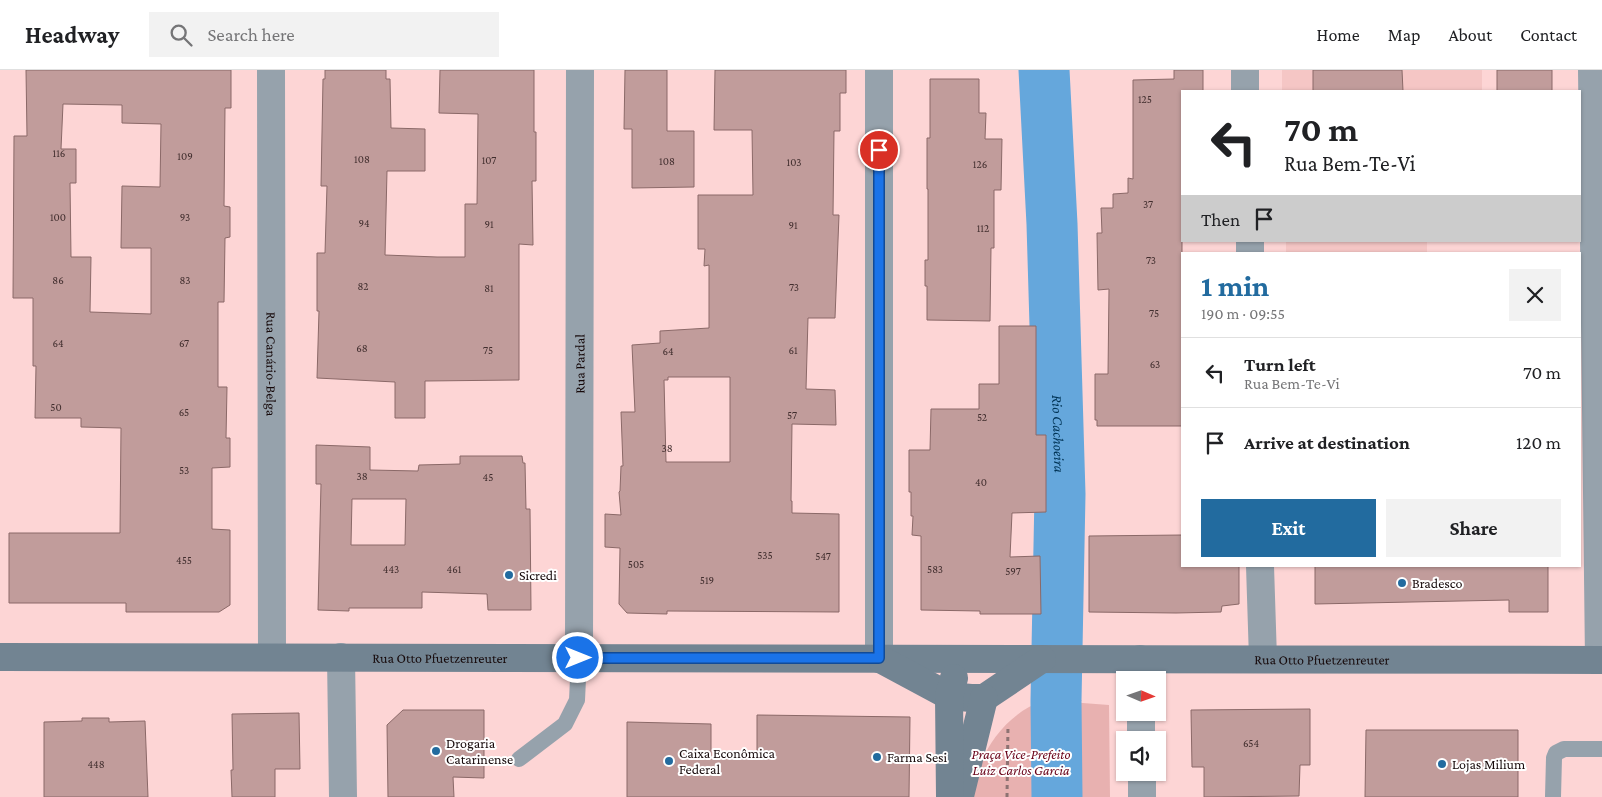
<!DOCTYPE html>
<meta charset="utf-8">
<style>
:root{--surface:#fff;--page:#f2f2f2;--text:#202124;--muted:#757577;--line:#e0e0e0;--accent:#226b9f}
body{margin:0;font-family:"Crimson Pro",serif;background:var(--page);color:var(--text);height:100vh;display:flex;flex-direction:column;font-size:19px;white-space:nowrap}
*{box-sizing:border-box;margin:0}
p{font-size:16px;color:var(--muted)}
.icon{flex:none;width:28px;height:28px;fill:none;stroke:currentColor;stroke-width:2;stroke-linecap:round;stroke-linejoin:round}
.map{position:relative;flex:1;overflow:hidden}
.details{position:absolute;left:1181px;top:182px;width:400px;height:315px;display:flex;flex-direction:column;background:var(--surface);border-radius:0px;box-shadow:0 1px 4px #0004}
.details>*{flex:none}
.hud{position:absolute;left:1181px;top:20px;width:400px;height:152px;border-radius:0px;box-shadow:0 1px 4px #0004;background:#fff;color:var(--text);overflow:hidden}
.needle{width:32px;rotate:92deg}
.fabs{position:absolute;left:1116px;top:601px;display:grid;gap:10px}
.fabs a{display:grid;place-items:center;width:50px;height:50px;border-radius:0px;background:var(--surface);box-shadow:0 1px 4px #0004;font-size:25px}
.pin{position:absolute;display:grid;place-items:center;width:42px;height:42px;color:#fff;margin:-21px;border:2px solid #fff;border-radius:50%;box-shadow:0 1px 5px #0007}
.me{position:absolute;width:55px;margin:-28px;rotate:90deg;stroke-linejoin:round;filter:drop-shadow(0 0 4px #0008)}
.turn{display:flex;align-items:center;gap:18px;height:105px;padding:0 20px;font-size:22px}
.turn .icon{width:65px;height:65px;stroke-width:2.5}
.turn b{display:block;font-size:35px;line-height:42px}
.then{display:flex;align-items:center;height:48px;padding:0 20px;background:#0003;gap:10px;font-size:19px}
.round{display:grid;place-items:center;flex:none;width:52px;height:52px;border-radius:0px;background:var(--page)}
.overview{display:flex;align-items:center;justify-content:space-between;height:85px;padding:0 20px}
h1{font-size:30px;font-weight:700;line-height:38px;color:var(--accent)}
.cta{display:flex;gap:10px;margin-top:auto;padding:10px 20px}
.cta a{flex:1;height:58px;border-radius:0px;background:var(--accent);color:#fff;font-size:20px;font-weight:700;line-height:58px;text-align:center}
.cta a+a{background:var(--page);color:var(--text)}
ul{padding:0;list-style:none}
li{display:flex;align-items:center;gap:15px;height:70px;padding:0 20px;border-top:1px solid var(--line)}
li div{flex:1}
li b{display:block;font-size:19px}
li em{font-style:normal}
header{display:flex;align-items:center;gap:30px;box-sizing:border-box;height:70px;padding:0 25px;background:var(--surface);border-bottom:1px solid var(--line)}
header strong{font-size:24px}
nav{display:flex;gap:28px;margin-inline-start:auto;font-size:18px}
.search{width:350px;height:45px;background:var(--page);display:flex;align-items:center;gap:12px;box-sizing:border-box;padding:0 18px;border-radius:0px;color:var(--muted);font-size:19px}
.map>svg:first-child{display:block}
.built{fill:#f5c6c5}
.green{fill:#e8b1b0}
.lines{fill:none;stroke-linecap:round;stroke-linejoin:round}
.river{stroke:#65a7dc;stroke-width:51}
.building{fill:#c19c9b;stroke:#8b6968;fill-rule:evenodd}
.path{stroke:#8d7272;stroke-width:3;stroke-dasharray:4 4;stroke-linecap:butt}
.lane{stroke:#96a2ac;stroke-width:16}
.street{stroke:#96a2ac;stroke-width:28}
.secondary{stroke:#728492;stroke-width:28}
.route-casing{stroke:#114b97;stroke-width:12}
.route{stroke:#1a73e8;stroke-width:9}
.poi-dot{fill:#226b9f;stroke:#fff;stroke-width:2}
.labels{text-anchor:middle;stroke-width:4;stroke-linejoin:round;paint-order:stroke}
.number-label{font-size:11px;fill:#412e2e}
.street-label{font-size:14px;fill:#16090a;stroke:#fff}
.poi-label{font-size:14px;fill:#16090a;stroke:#fff;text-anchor:start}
.park-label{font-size:14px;font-style:italic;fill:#690017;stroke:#fff}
.water-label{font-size:15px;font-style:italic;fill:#003456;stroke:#fff}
</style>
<header>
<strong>Headway</strong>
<div class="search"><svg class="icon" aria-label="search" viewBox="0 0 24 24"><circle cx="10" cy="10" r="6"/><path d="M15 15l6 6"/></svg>Search here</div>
<nav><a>Home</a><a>Map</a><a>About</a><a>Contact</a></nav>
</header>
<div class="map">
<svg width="1602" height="727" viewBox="0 0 1602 727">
<rect width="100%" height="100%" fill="#fdd5d5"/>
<g class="built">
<rect x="1282" y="0" width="200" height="21"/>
<rect x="1286" y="171" width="141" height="13"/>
</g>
<path class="green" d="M1056,631L1109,635L1110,727H974C975,691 997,655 1029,637C1036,633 1047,632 1056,631Z"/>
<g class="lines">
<path class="river" id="s1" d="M1044,0L1052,154L1060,424L1056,631L1057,727"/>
</g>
<g class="building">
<path d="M26,0H231V38H225L224,136L230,137V167L225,168L224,232H218V317H227L226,368H230V397L212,398V459L230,460V535L219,542H126V533H9V463H120L121,358L81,357V348H35L36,296H33V228H13L14,66H27ZM63,34L122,35V53L161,54L160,117L122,116L121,178H151V244L90,242L91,187H71L70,113H76V79H61Z"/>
<path d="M325,0H386V9H390L391,58L425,59V101H387L385,185L437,187H465V134H477L478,44L439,43L440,0H534V62H536V111H532L533,175L519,174V310L425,311V348H395V312L317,308L319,241H317V183H325L327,116H321L323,9H325Z"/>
<path d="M625,0H667V61H694V117L632,118V59H624Z"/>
<path d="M715,0H846V23H840V61H834L833,145H839L835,248H808L806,319L835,320L836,355L792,354L791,431H792V443L839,444V542L667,541V544L627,543L619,534L620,478L605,477V444L621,445L619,422L620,421L621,396H623L621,342H635L632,275L660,273V261L709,258V195L704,196L705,179H698V125H753L752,60H714ZM668,307H730V392H666L664,310H668Z"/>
<path d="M1174,0H1203V21H1182V356H1097V350H1095V304H1108L1109,219L1098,220L1097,163H1102L1101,138H1113V124L1128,123V108L1133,109V10L1174,9Z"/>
<path d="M1313,0H1402L1403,21H1313Z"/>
<rect x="1497" y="0" width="55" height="21"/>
<path d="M930,9H979V43H986L985,69H1002L1001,120H994V178H991L990,251L927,250V216H925V190H928V119H927V68H930Z"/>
<path d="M999,256H1036V365H1046V442L1012,443L1010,487L1040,486L1041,544H980V541L921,540V466L912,465L913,446H911V422H909V380H930L931,339H979V314H999Z"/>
<path d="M316,375L370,377V400L418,401L419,395L460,394V386H522L523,393H525L526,439H530L531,540H488L487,524L422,522V538H349V541L318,540L321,414H316ZM352,429H406L405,475H351Z"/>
<path d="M1182,465V496H1239V534L1222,536L1221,542L1176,543L1089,542V466Z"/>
<path d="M1315,496H1548V542H1509V530L1315,534Z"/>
<path d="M1310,639V695H1300L1299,726L1204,727V697H1192L1191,640Z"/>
<path d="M403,640H484V708L453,707L454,727H388L387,655Z"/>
<path d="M299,643L300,699H275V727H232L231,700H233L232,644Z"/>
<path d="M757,645L910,647L909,727H627V652L711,654V687H757Z"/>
<path d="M82,648H109V652L145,651L148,727H44V652L82,651Z"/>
<path d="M1366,660H1518V727H1365Z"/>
</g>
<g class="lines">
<path class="path" d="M1007,727L1008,655"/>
<g class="lane">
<path d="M519,689L565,654L577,630L579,588"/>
<path d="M1553,727L1554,688L1556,683L1564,679H1602"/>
</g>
<g class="street">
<path id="s2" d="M271,0L272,587"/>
<path d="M879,0V589"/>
<path d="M1245,0V21"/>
<path d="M1592,0L1599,590"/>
<path d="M1250,171V184"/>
<path d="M1260,496L1263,589"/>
<path d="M341,587L343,727"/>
<path id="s3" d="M579,588L580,0"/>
<path d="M1140,589L1141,610"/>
<path d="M1141,642V670"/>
<path d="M1142,702V727"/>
</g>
<g class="secondary">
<path id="s4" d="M0,587L1602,590"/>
<path d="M882,590L949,626L971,628H984L1042,589"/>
<path d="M960,726L984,628"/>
<path d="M950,727L949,626L954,608"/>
</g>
</g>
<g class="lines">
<g class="route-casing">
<path id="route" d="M578,588H879V80"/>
</g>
<use href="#route" class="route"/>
</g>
<g class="poi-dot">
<circle cx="509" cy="505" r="5"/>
<circle cx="1402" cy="513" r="5"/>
<circle cx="436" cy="681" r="5"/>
<circle cx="877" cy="687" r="5"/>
<circle cx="669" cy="691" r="5"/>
<circle cx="1442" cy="694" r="5"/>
</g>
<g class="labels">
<g class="number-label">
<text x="1145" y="33">125</text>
<text x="59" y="87">116</text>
<text x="185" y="90">109</text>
<text x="362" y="93">108</text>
<text x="489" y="94">107</text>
<text x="667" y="95">108</text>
<text x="794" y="96">103</text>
<text x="980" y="98">126</text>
<text x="1148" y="138">37</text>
<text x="58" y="151">100</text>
<text x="185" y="151">93</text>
<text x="364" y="157">94</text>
<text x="489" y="158">91</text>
<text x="793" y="159">91</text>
<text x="983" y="162">112</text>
<text x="1151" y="194">73</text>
<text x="58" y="214">86</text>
<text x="185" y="214">83</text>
<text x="363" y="220">82</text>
<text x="794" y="221">73</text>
<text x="489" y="222">81</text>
<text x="1154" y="247">75</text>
<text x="58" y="277">64</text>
<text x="184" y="277">67</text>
<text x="362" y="282">68</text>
<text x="488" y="284">75</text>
<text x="793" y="284">61</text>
<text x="668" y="285">64</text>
<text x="1155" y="298">63</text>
<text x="56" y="341">50</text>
<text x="184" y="346">65</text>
<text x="792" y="349">57</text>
<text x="982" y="351">52</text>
<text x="667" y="382">38</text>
<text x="184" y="404">53</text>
<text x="362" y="410">38</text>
<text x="488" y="411">45</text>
<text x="981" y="416">40</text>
<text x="765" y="489">535</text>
<text x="823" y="490">547</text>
<text x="184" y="494">455</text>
<text x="636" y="498">505</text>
<text x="391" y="503">443</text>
<text x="454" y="503">461</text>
<text x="935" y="503">583</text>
<text x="1013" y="505">597</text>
<text x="707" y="514">519</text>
<text x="1251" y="677">654</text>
<text x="96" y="698">448</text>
</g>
<g class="street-label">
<text dy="5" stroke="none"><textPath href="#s2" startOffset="294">Rua Canário-Belga</textPath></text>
<text dy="5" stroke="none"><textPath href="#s3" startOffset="294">Rua Pardal</textPath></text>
<text dy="5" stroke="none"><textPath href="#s4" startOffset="440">Rua Otto Pfuetzenreuter</textPath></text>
<text dy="5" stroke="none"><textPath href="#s4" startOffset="1322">Rua Otto Pfuetzenreuter</textPath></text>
</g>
<g class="poi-label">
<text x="519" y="510">Sicredi</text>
<text x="1412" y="518">Bradesco</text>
<text x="446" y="678">Drogaria<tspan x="446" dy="16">Catarinense</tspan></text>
<text x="679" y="688">Caixa Econômica<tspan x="679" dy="16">Federal</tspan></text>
<text x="887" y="692">Farma Sesi</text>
<text x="1452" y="699">Lojas Milium</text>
</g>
<g class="park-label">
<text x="1021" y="689">Praça Vice-Prefeito<tspan x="1021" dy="16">Luiz Carlos Garcia</tspan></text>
</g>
<g class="water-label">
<text dy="5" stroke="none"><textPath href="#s1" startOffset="364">Rio Cachoeira</textPath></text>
</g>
</g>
</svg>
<div class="fabs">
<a><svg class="needle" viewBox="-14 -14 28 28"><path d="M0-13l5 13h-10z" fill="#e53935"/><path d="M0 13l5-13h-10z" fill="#757577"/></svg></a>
<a><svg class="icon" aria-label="sound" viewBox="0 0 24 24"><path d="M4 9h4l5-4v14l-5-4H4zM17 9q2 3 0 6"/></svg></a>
</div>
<div class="pin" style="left:879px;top:80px;background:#d93025"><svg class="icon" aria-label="arrive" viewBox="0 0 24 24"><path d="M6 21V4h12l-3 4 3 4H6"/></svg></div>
<svg class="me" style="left:578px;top:588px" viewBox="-20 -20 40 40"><circle r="17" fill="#1a73e8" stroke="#fff" stroke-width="3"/><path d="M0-11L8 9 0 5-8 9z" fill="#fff"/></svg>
<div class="hud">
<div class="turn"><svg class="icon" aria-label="left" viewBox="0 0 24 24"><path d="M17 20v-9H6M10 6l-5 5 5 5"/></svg><div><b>70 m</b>Rua Bem-Te-Vi</div></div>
<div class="then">Then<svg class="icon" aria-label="arrive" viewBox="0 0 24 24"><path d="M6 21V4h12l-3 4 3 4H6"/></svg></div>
</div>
<section class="details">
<div class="overview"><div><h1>1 min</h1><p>190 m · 09:55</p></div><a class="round"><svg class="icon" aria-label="close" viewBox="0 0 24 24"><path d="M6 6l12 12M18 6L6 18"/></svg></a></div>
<ul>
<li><svg class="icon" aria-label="left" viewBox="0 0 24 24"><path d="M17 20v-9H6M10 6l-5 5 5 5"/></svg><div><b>Turn left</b><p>Rua Bem-Te-Vi</p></div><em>70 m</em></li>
<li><svg class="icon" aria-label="arrive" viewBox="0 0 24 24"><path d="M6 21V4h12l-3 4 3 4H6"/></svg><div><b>Arrive at destination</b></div><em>120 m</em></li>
</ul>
<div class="cta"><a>Exit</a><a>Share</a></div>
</section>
</div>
